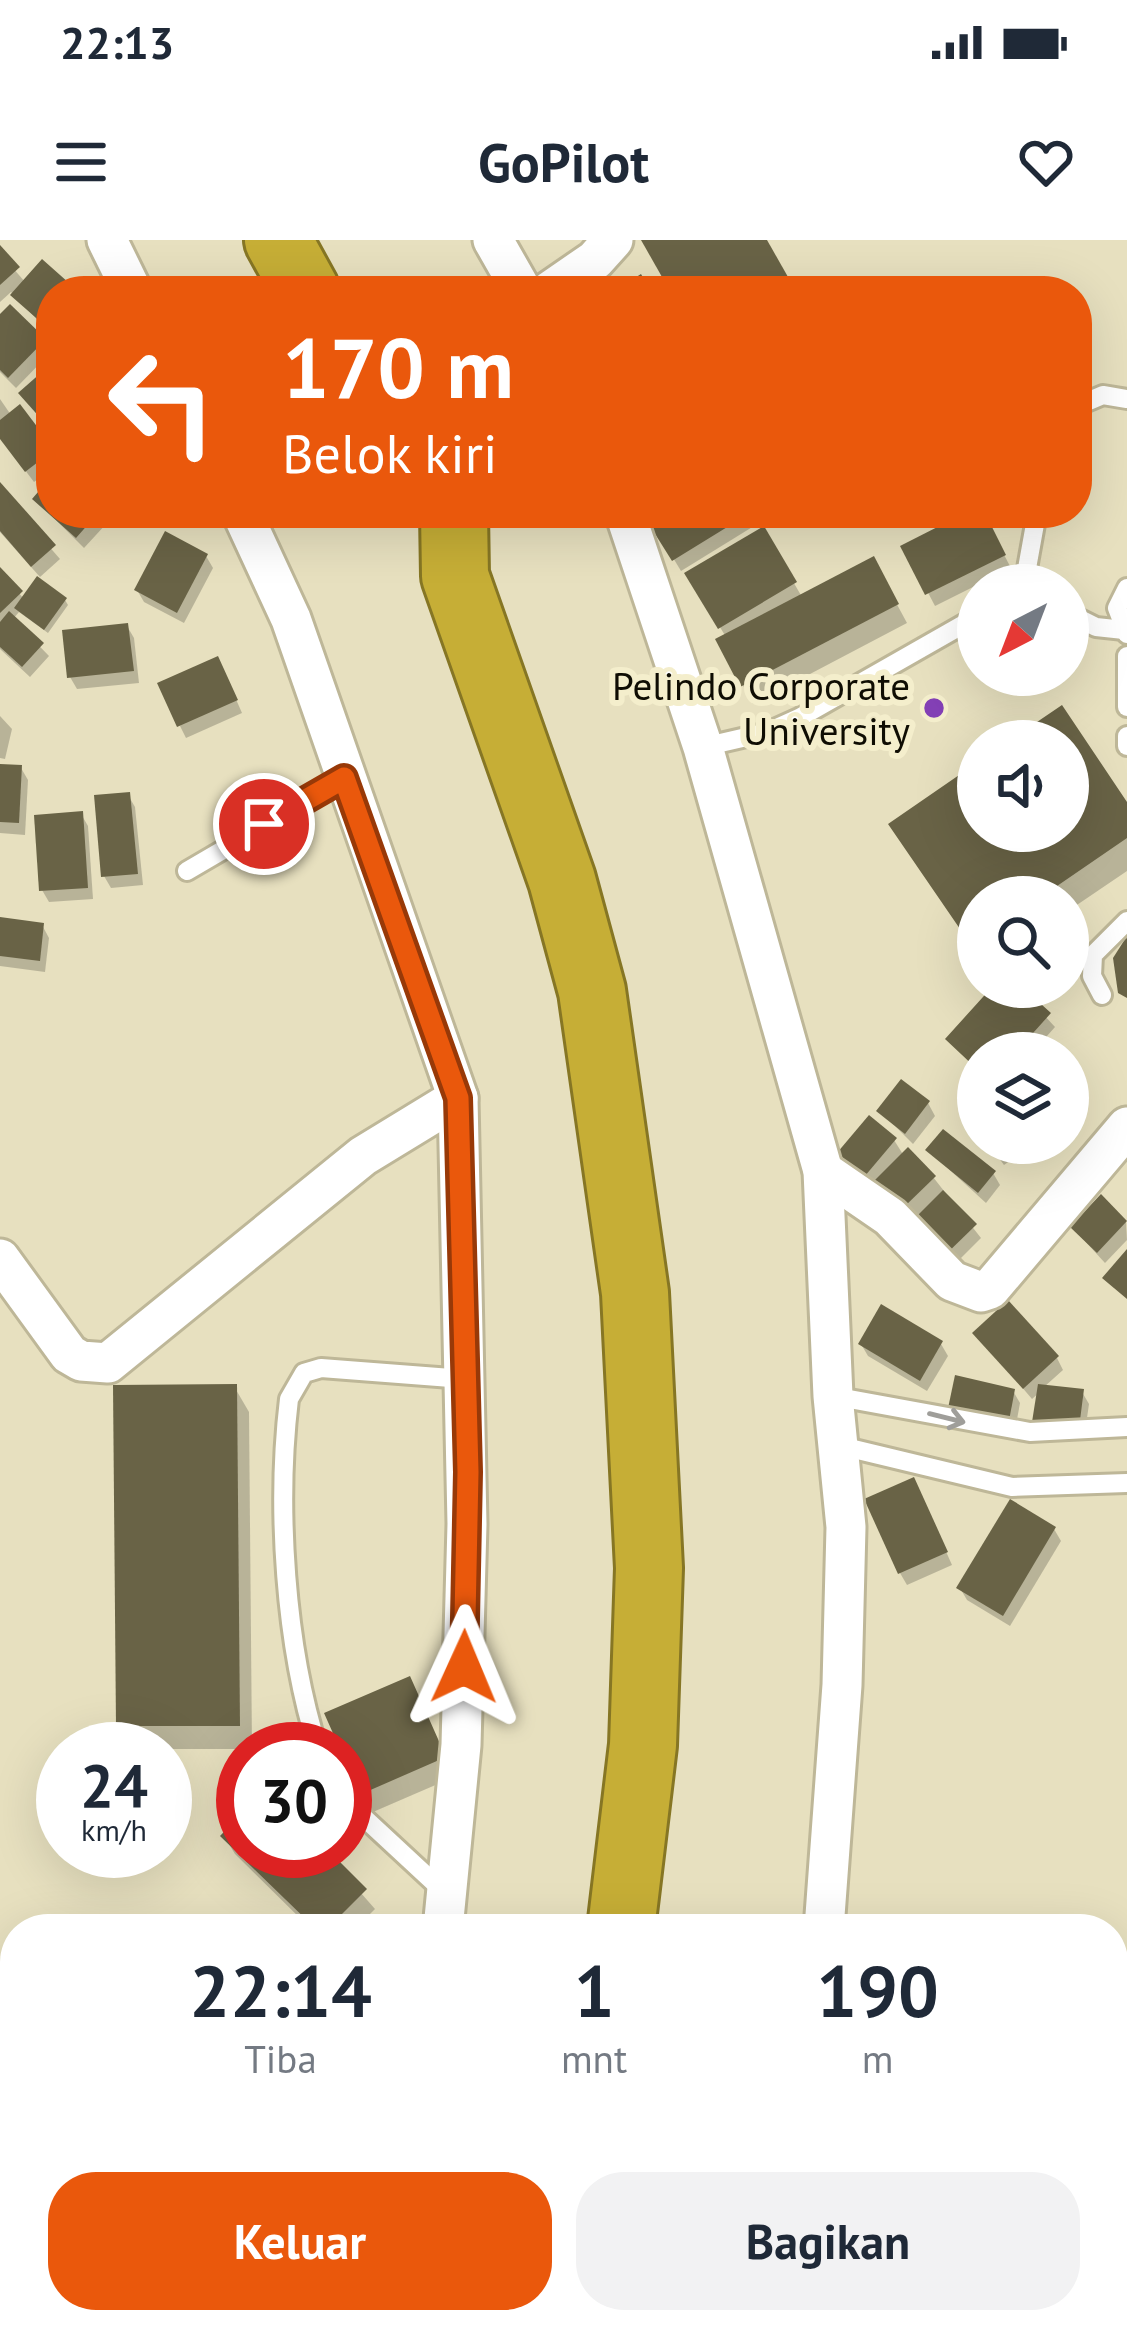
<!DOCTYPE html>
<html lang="id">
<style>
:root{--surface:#fff;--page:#f2f2f3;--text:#1f2937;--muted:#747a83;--accent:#ea580c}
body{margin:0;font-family:"PT Sans",sans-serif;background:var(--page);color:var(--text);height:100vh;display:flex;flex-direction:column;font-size:45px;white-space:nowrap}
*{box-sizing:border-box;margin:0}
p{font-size:39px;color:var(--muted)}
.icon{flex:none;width:66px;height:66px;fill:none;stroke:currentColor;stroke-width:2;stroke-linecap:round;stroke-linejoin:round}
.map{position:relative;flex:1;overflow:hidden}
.details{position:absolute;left:0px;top:1674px;width:1128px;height:420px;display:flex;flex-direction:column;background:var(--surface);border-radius:48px 48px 0 0;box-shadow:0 12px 48px #0002}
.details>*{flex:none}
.banner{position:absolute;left:36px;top:36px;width:1056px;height:252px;border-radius:48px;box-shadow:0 12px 48px #0002;background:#ea580c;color:#fff;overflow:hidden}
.needle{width:78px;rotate:222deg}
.tools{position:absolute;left:957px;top:324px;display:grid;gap:24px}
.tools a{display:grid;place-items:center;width:132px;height:132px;border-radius:50%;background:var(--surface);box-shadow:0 12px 48px #0002;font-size:60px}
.speed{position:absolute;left:36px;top:1482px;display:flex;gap:24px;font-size:60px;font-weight:700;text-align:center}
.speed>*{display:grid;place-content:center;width:156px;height:156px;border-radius:50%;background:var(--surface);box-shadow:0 12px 48px #0002;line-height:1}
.speed small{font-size:30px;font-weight:400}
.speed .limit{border:18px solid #d22;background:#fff;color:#111}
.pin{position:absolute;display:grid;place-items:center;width:102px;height:102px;color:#fff;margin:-51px;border:6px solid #fff;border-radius:50%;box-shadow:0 3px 12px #0007}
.me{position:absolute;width:132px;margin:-66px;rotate:1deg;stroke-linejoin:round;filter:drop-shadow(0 0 9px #0008)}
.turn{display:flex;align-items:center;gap:42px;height:252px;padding:0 48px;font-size:54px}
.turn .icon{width:156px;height:156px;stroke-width:2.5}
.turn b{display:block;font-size:84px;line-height:102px}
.eta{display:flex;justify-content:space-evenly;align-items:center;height:204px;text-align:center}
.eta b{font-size:72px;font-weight:700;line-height:84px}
.cta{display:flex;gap:24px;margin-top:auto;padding:24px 48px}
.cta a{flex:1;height:138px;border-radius:48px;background:var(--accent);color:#fff;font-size:48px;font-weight:700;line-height:138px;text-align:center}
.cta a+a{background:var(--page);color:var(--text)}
.status{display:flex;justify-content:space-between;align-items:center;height:84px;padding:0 60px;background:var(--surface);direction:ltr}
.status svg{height:33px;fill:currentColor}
header{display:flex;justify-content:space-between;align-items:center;height:156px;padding:0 48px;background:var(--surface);font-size:54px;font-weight:700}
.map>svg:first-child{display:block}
.shadow{fill:#0003}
.building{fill:#696346}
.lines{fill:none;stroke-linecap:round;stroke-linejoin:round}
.service-casing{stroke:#beb798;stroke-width:24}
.minor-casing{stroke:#beb798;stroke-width:45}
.motorway-casing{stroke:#867624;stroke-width:72}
.service{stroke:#fff;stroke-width:18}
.minor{stroke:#fff;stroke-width:39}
.motorway{stroke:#c6ae36;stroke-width:66}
.oneway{stroke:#9f9e9a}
.route-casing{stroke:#983908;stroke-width:30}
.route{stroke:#ea580c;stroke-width:21}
.poi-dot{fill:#8340b5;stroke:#f4eecc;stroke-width:4.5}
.labels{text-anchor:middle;stroke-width:12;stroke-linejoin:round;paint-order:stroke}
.poi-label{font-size:39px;fill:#0f0d03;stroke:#f4eecc;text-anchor:end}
</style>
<div class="status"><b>22:13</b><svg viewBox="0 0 49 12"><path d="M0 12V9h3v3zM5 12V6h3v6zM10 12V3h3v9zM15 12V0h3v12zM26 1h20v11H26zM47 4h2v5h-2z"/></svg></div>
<header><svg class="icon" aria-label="menu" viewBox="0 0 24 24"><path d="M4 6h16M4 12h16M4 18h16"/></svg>GoPilot<svg class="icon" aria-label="heart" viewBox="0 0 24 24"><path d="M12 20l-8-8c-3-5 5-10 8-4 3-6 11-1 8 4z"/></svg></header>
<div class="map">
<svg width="1127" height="2094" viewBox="0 0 1127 2094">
<rect width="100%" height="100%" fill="#e7e0bf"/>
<g class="shadow">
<path d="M0,13L25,42L73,51H51V94L11,52L0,62Z"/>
<path d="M0,78L44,101L50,113L16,148L0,132Z"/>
<path d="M0,159L11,175L51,210V229L34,242L0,197Z"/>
<path d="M51,242V273H101L107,283L84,308L35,259Z"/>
<path d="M0,250L60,319L40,337L0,292Z"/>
<path d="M646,273H747L754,286L681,331Z"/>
<path d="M971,273H982L1011,328L935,366L904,307Z"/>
<path d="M763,290L802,357L873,320L907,383L753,464L719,401L726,397L688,335Z"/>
<path d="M206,316L213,328L184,383L144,362L137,350Z"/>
<path d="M0,331L24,359L65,360L68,365L48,393L19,372L13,379L49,416L30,437L0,409Z"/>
<path d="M127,386L134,398L139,443L77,449L70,437Z"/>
<path d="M224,432L242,473L186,498L180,486Z"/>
<path d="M1061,470L1127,567V631L1068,671V657H978V714L906,608L978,526V591H1068V501H1015Z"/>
<path d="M0,476L12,489L5,519L0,518Z"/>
<path d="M0,527L21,528L28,540L25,595L0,593Z"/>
<path d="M128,555L135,567L143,645L111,648L104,636Z"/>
<path d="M81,574L88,586L93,659L49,662L42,650Z"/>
<path d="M0,680L42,685L49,698L45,732L0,726Z"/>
<path d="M996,747H1018L1055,787L1032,813H978V832L949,799Z"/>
<path d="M928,863L935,876L913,904L880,871Z"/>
<path d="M894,900L904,916L933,937L981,998L948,1031L877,941L867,953L842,933Z"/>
<path d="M988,903H1035L1004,925Z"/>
<path d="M929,911L993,933L1000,945L986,963Z"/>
<path d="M1126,982L1127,1000L1105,1023L1073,988Z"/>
<path d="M976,1093L1057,1118L1063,1130L1044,1147L1082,1152L1089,1164L1084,1199L1042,1194L1035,1182L1040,1152L1032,1159Z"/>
<path d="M861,1104H941L948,1116L927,1151L868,1116Z"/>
<path d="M235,1148L249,1172L252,1509H133L119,1486Z"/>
<path d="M1013,1151L1020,1163L1014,1196L957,1185Z"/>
<path d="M920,1253L952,1325L907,1345L900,1333Z"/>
<path d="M1054,1289L1061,1301L1010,1386L967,1360L960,1348Z"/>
<path d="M409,1439L454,1537L373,1572L343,1509Z"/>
<path d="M243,1577V1611H324L375,1669L355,1689H311L235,1614L224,1596Z"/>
</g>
<g class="building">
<path d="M641,0H767L796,51H670Z"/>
<path d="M0,5L20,27L0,45Z"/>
<path d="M42,19L78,51H51V91L10,55Z"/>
<path d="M641,34L651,51H614Z"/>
<path d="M10,64L46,99L8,138L0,130V74Z"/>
<path d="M51,124V190L18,153Z"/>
<path d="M20,164L51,205V212L25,232L0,199V180Z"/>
<path d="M51,237V273H98L76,298L32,259Z"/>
<path d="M0,242L56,305L31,327L0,291Z"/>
<path d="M642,273H750L672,321Z"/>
<path d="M965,273H985L1006,315L925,355L900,306Z"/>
<path d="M764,286L797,342L718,389L684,333Z"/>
<path d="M165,291L208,314L177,373L134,350Z"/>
<path d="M874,316L899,364L740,447L715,399Z"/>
<path d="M0,327L23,351L0,373Z"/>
<path d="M37,336L67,358L44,390L14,368Z"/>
<path d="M9,371L44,403L22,427L0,407V382Z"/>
<path d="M128,383L134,431L67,438L62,390Z"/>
<path d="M218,416L238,460L177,487L157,443Z"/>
<path d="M1062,465L1127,562V598L1041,657H978V700L971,705L888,584L978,522V591H1068V501H1009Z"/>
<path d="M0,524L22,525L19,583L0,582Z"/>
<path d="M130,552L138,634L101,637L94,555Z"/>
<path d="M83,571L88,648L39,651L34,575Z"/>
<path d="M0,677L44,683L40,721L0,716Z"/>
<path d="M1127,696V758L1118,753L1113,718Z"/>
<path d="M992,747H1022L1051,773L1015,813H978V830L945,799Z"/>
<path d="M901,839L930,861L905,894L876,871Z"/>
<path d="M978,856V892L961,868Z"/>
<path d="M869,875L897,898L859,943L831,920Z"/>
<path d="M943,889L996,931L978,953L925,910Z"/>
<path d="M908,907L936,936L902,969L874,941Z"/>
<path d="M943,950L977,984L939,1021L906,987Z"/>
<path d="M1101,954L1127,981L1097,1013L1070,987Z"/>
<path d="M1127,1009V1059L1102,1038Z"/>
<path d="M1008,1060L1059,1116L1023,1149L972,1093Z"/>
<path d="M881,1064L943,1101L920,1141L858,1104Z"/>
<path d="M955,1135L1015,1149L1008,1186L947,1173Z"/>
<path d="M237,1144L240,1486H116L113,1145Z"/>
<path d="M1038,1144L1084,1149L1079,1188L1032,1182Z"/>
<path d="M914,1237L948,1312L898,1334L864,1259Z"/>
<path d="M1010,1259L1056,1287L1003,1376L956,1348Z"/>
<path d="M410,1436L446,1517L359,1555L345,1509H340L324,1473Z"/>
<path d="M243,1572V1611H329L367,1649L327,1689H316L220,1596Z"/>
<path d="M180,2079H290L299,2094H155Z"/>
</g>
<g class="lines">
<g class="service-casing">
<g id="service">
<path d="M1077,166L1103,155L1127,159"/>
<path d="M1024,345L1037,273"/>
<path d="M1127,348L1117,368L1127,394"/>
<path d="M1068,373L1096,387L1124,390"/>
<path d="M1127,416V467"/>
<path d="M1127,496V506"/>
<path d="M703,507L768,492L799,478L978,376"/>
<path d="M187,631L344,539"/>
<path d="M1102,755L1092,736L1093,715L1127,681"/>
<path d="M833,1156L1030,1192L1127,1187"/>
<path d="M837,1205L1012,1247L1127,1243"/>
<path d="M318,1509C285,1406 276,1267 289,1159L304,1133L321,1128L464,1139"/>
<path d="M345,1560L442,1650"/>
</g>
</g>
<g class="minor-casing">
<g id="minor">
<path d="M107,0L132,51"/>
<path d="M493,0L522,51"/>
<path d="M550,51L595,20L613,0"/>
<path d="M242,273L291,379L458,858L467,1284L461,1505L443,1689"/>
<path d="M625,273L703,507L823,931L833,1156L846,1287L842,1445L824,1689"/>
<path d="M823,931L890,977L952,1041L981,1052L990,1049L1127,887"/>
<path d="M0,1019L69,1114L81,1121L108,1123L363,916L458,858"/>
<path d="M375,2094L378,2079"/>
<path d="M755,2094L758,2079"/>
</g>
</g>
<g class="motorway-casing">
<g id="motorway">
<path d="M278,0L306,51"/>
<path d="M454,273L455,336L562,640L592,751L635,1053L649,1328L643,1505L621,1689"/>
<path d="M557,2094L559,2079"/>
</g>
</g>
<use href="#service" class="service"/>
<use href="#minor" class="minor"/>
<use href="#motorway" class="motorway"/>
</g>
<defs><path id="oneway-shaft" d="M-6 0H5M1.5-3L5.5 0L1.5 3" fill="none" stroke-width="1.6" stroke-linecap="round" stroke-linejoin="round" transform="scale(3)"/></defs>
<use class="oneway" href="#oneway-shaft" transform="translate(947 1178) rotate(14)"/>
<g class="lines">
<g class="route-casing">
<path id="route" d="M264,584L344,538L458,858L468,1232L464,1427"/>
</g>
<use href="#route" class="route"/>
</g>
<circle class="poi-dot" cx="934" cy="468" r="12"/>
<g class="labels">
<g class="poi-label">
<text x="910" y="460">Pelindo Corporate<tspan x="910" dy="45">University</tspan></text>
</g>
</g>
</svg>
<div class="tools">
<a><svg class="needle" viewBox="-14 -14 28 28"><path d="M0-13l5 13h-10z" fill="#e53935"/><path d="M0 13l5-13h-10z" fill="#747a83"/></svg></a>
<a><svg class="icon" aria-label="sound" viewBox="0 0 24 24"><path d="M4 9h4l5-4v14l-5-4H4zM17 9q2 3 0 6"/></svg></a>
<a><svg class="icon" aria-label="search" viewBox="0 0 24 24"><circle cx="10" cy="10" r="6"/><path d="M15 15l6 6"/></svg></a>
<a><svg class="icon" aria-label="layers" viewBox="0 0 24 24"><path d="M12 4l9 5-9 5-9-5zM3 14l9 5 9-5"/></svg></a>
</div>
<div class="speed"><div>24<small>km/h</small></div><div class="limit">30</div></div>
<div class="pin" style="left:264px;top:584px;background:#d93025"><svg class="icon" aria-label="arrive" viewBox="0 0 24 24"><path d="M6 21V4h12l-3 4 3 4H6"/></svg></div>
<svg class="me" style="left:464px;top:1427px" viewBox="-20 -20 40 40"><path d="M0-17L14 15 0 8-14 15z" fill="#ea580c" stroke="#fff" stroke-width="4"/></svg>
<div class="banner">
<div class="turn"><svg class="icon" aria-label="left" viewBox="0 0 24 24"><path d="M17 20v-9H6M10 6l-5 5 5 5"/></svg><div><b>170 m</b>Belok kiri</div></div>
</div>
<section class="details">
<div class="eta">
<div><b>22:14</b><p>Tiba</p></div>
<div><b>1</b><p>mnt</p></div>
<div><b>190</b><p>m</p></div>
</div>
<div class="cta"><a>Keluar</a><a>Bagikan</a></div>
</section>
</div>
